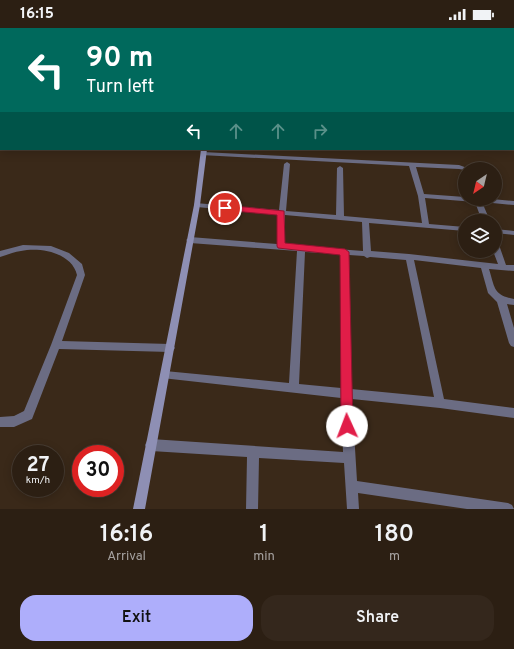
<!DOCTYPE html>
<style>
:root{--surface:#2c1f13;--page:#34271c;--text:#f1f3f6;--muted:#a6a2a0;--line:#483d33;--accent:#aeaefb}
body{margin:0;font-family:Overpass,sans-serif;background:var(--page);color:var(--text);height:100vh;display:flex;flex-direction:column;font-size:15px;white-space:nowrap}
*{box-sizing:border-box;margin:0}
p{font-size:13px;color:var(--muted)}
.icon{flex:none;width:22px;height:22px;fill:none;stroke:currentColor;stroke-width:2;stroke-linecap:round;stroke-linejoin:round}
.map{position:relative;height:481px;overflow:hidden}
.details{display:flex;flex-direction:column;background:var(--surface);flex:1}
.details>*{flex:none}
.top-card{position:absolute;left:0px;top:0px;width:514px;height:122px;box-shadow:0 2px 10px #0003,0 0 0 1px var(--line);background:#00695c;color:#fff;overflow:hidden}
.needle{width:26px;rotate:215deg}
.controls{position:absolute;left:458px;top:134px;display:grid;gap:8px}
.controls a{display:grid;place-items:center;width:44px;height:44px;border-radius:50%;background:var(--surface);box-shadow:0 2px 10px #0003,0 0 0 1px var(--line);font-size:20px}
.speed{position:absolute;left:12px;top:417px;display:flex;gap:8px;font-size:20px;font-weight:700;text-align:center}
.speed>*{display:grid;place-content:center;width:52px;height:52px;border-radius:50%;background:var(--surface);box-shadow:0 2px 10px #0003,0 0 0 1px var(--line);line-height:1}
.speed small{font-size:10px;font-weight:400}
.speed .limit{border:6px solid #d22;background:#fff;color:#111}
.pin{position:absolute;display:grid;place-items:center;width:34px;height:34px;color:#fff;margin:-17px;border:2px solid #fff;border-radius:50%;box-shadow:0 1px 4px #0007}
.me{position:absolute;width:44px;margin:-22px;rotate:358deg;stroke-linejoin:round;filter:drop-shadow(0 0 3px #0008)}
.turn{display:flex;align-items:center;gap:14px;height:84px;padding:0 20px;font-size:18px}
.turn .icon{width:52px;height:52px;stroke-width:2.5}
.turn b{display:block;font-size:28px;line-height:34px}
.lanes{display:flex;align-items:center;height:38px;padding:0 20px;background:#0003;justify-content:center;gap:20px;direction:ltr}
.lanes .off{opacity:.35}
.eta{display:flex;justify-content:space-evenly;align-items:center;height:68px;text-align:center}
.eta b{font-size:24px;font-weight:600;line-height:28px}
.cta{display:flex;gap:8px;margin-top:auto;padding:8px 20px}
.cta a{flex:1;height:46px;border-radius:16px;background:var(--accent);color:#111;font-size:16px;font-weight:600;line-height:46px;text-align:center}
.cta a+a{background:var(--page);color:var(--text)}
.status{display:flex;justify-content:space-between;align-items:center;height:28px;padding:0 20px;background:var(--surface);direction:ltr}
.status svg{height:11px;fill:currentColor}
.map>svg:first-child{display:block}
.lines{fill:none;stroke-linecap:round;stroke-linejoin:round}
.lane{fill:#6b6c83;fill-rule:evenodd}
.street{fill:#6b6c83;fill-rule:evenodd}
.secondary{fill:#8e8fb4;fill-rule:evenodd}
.route{fill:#e11d48;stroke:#92132f}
</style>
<div class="status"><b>16:15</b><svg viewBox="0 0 49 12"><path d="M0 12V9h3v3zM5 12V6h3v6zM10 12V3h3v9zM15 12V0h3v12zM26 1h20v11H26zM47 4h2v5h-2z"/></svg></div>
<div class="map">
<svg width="514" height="481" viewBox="0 0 514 481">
<rect width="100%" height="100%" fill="#3a2919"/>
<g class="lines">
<g class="lane">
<rect x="271" y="0" width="4" height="1"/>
<rect x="0" y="66" width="1" height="4"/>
<path d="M23,217L51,218L69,225L82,236L85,247L62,313L170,316L173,317L175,320L173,323L170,324L59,321L32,391L14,399H0V389L14,388L24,383L51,317L77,247C72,225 41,219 21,223C14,224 7,227 0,229V223Z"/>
</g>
<g class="street">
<path d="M513,76L514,77V83L513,82Z"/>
<path d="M203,124L459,137L470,141H465V142L459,141L416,139L424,166L465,169V171H492L514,173V177L482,174L490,193H482L475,174L425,170L429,196L465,199V203L369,195L371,223L409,226L498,236L493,223H495V213L498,214L506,237H514V243L489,241C495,260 493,267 514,271V277L507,276L514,300V319L511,318L509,315L497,274L488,265L481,240L414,232L444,371L514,380V390L440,380L352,371L357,453L508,475L512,477L514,481H467L358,465L359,481H347L344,435L259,430L258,481H246L247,429L151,423L147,421L145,417L147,413L151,411L343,424L341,370L162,350L160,347L162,344L165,343L289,355L297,223L190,215L186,212L190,209L277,216L278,187L197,179H195L194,177L195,175L279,182L284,136L287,134L290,136L286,183L336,187L337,140L340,138L343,140L344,188L422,195L418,168L409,138L201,127V125ZM285,187L362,194L363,223L285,217ZM305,224L341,226V360L299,356ZM349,227L364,228L367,230L370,229L406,232L434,369L351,361Z"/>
<path d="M495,201L514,203V207L495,205Z"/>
</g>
<path class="secondary" d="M201,121H207L200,177L145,481H133L194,177Z"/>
</g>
<path class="route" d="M225,177L284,183L285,215L345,221L349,224L353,398L351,402L347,404L342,402L341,398L340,227L278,220L277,218V187L222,182L221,180Z"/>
</svg>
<div class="controls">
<a><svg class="needle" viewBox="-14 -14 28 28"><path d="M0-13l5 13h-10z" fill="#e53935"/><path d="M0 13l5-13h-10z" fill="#a6a2a0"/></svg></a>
<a><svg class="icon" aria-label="layers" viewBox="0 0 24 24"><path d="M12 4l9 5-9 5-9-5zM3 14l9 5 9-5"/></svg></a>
</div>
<div class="speed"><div>27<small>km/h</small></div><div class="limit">30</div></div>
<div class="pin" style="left:225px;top:180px;background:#d93025"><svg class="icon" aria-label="arrive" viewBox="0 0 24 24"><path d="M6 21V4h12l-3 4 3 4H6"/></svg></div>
<svg class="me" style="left:347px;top:398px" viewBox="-20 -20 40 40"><circle r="19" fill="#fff"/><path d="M0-13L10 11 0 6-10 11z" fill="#e11d48"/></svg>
<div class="top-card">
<div class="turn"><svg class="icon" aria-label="left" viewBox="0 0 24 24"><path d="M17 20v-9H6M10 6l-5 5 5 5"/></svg><div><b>90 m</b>Turn left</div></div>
<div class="lanes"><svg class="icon" aria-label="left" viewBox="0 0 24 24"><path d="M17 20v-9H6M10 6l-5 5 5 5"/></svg><svg class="icon off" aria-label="ahead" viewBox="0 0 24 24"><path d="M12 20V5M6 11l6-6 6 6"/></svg><svg class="icon off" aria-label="ahead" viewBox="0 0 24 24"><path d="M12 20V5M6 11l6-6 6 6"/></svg><svg class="icon off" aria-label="right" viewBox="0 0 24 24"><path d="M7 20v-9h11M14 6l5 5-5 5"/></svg></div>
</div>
</div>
<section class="details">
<div class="eta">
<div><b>16:16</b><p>Arrival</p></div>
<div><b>1</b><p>min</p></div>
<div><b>180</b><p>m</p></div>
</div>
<div class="cta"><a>Exit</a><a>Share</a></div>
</section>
